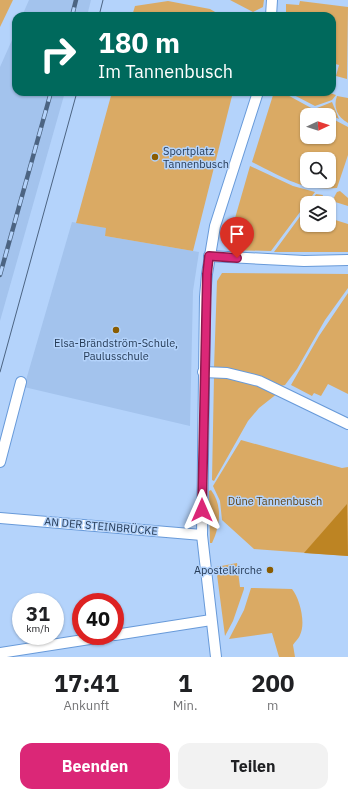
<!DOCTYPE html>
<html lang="de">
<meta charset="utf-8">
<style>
:root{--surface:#fff;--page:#f2f2f2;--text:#202124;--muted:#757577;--accent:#db2777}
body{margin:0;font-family:"IBM Plex Sans",sans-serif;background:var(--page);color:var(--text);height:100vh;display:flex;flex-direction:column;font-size:15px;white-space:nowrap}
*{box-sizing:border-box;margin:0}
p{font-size:13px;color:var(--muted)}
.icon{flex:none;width:22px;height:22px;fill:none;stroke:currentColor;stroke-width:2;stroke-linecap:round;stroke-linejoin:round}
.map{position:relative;height:657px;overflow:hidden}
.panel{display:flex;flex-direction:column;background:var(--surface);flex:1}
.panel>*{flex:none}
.hud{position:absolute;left:12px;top:12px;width:324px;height:84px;border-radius:12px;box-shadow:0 1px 3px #0004;background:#00695c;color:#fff;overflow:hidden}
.needle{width:26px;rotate:86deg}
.fabs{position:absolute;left:300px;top:108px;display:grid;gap:8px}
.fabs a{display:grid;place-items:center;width:36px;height:36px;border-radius:8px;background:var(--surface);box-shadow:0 1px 3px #0004;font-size:20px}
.speed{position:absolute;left:12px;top:593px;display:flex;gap:8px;font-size:20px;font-weight:700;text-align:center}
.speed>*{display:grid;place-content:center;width:52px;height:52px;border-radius:50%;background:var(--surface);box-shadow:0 1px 3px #0004;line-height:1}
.speed small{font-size:10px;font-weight:400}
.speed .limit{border:6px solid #d22;background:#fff;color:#111}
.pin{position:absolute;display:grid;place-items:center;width:34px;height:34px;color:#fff;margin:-41px -17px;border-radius:50% 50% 50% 0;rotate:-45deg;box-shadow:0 0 4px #0007}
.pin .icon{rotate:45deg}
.me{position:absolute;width:44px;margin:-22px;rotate:0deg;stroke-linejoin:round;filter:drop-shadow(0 0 3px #0008)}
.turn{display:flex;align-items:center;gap:14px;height:84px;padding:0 20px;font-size:18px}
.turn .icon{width:52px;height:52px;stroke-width:2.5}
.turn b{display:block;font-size:28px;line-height:34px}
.eta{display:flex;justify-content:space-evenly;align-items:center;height:68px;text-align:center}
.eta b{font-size:24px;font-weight:700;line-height:28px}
.button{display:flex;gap:8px;margin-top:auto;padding:8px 20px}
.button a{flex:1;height:46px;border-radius:12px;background:var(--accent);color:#fff;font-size:16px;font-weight:700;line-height:46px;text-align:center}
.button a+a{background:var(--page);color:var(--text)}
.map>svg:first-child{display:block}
.built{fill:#a3c3ed}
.green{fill:#daaa64;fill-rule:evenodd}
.forest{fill:#bd8423}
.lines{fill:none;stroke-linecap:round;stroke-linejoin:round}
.minor-casing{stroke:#689ad9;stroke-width:12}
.minor{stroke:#fff;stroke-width:10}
.tram{stroke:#4c6482;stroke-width:1}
.rail-casing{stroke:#4c6482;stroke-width:4.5}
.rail{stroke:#b4d3fb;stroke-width:3;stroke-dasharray:9;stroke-linecap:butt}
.route-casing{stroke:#8e194d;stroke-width:10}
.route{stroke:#db2777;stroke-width:7}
.poi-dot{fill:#8a5c01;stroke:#b4d3fb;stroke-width:1.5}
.labels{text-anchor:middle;stroke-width:3;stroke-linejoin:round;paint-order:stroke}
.poi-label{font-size:11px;fill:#263b56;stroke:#b4d3fb;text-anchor:start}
.park-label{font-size:11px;fill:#604211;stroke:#b4d3fb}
.street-label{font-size:11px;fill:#263b56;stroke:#b4d3fb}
</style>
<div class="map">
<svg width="348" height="657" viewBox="0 0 348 657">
<rect width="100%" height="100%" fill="#b4d3fb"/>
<g class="built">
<path d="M29,0H91L87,16H22Z"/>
<path d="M16,31V92H65L0,321V67Z"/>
<path d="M72,222L107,228L105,236L199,252L193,291L190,426L24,387Z"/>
</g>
<g class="green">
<path d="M0,0H13L0,27Z"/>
<path d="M230,0H264L263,7L253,12Z"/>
<path d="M168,1L210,9L222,16H132L135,6Z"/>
<path d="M300,1L348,7L347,79L336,76L339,65L332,63V16H286V4L299,5Z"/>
<path d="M112,92H233L193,251L105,236L106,228L76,223Z"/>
<path d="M274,92H282L324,115H307V137H329V117L348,127V155L337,188C301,191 283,177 252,162ZM307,159H329V181H307Z"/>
<path d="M288,92H327L336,95L332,100L315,106Z"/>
<path d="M337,96L348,98V123C337,117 333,107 337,96Z"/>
<path d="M332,102L339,119L317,108Z"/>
<path d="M250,166L293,186L315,192L271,251L230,250L227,246Z"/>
<path d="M340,191L348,198V206L332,201L337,192Z"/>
<path d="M316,194L323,195L320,203H310Z"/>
<path d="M307,207V225H329V218L348,224V252H274Z"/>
<path d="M222,273L348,274V288L325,320L297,369L285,385L281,386C257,374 240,370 214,368L217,281Z"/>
<path d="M348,293V394L328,384L321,396L314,393L312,396L291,385L319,336Z"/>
<path d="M214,377L245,379L278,393L259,408L248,421L214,481L212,480Z"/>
<path d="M241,440L342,468L348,467V556L254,549L222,520L220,501L213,486Z"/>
<path d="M211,490C223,506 220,526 212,543H210L209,491Z"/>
<path d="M237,563L240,587H244V589L233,621L225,636L216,567Z"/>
<path d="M251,588L292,589C300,599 306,623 300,635C299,638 295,642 293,645L295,657H279L272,633L229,639L244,610Z"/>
</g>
<path class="forest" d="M347,504L348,556L304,553Z"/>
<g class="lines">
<g class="minor-casing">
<g id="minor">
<path d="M271,16L272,0"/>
<path d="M209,256L304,261L348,260"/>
<path d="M203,372L227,373L259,381L348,424"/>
<path d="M0,462L21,382"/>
<path d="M0,518L202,535"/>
<path d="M115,635L211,620"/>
<path d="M0,653L109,636"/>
<path d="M216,657L202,535L205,297L207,274L215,226L258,92"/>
</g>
</g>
<use href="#minor" class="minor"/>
<g class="tram">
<path d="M99,16L103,0"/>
<path d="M0,372L77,92"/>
</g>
<g class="rail-casing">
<g id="rail">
<path d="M72,16L76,0"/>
<path d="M0,275L51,92"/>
</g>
</g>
<use href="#rail" class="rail"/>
</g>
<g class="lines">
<g class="route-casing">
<path id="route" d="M202,510L207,274L209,256L237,258"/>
</g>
<use href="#route" class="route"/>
</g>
<g class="poi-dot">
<circle cx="155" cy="157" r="4"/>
<circle cx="116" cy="330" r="4"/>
<circle cx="270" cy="570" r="4"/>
</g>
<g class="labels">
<g class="poi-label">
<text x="163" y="155">Sportplatz<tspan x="163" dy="13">Tannenbusch</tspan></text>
<text x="116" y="347" text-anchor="middle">Elsa-Brändström-Schule,<tspan x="116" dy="13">Paulusschule</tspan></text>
<text x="262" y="574" text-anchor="end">Apostelkirche</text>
</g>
<g class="park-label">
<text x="275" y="505">Düne Tannenbusch</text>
</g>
<g class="street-label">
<text transform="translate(101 526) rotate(5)" y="4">AN DER STEINBRÜCKE</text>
</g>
</g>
</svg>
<div class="fabs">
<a><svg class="needle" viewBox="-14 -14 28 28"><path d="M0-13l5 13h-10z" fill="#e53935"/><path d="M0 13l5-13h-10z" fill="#757577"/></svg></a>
<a><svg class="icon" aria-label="search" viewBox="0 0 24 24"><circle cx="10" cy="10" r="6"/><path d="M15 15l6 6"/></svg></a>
<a><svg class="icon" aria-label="layers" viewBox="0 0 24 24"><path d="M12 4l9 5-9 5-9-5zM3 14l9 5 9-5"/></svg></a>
</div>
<div class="speed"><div>31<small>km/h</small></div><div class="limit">40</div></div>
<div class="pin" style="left:237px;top:258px;background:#d93025"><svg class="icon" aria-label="arrive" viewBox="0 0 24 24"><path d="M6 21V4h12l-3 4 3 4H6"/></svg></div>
<svg class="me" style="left:202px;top:510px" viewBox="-20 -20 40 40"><path d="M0-17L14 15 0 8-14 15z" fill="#db2777" stroke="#fff" stroke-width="4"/></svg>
<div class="hud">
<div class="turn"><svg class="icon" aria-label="right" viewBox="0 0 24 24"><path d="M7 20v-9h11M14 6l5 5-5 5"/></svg><div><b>180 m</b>Im Tannenbusch</div></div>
</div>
</div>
<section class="panel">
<div class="eta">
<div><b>17:41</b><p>Ankunft</p></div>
<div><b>1</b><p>Min.</p></div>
<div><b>200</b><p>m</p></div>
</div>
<div class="button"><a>Beenden</a><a>Teilen</a></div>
</section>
